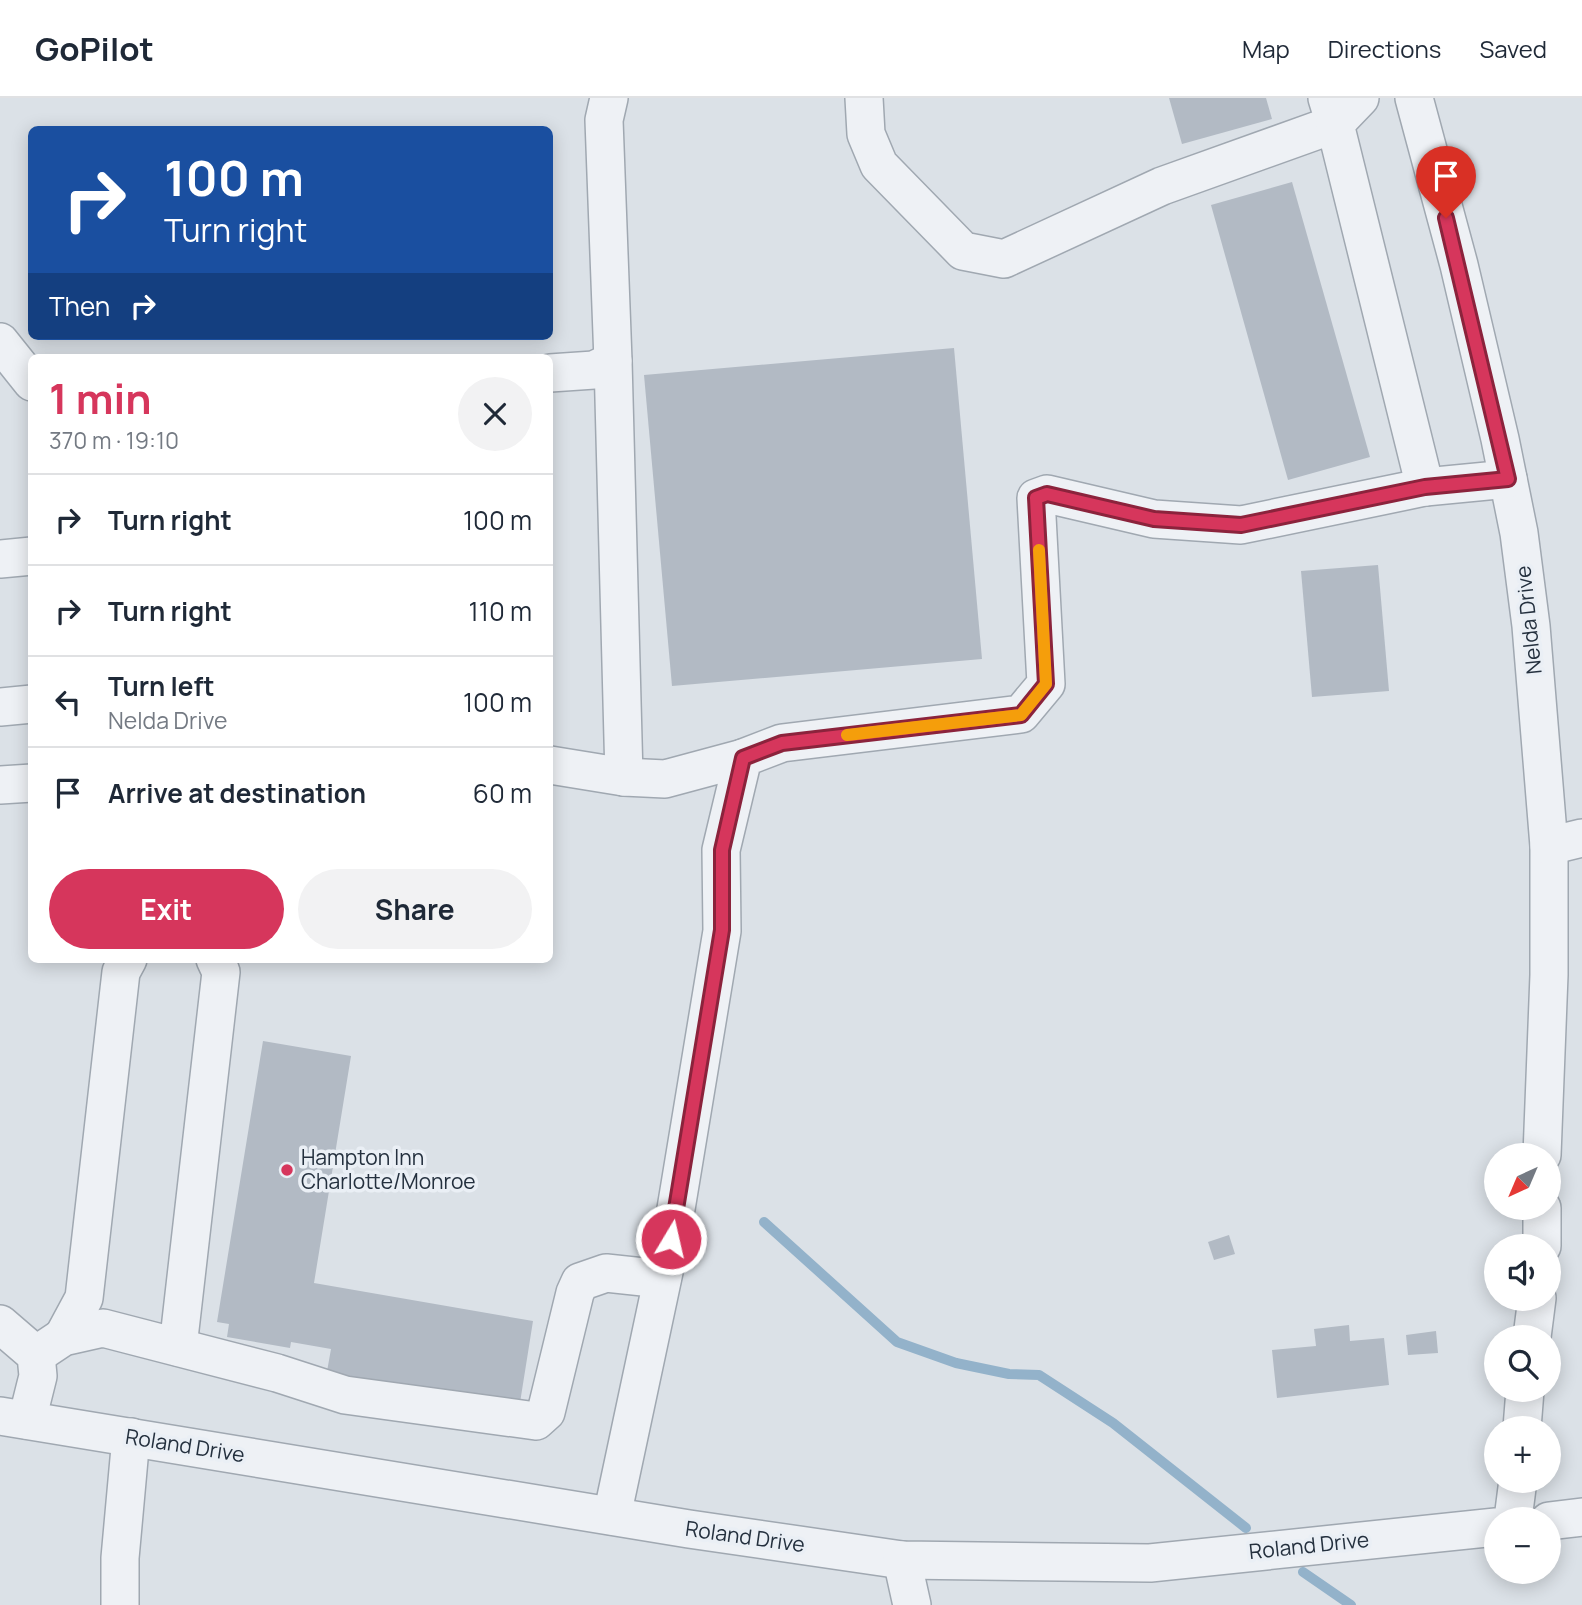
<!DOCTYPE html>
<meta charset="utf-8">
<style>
:root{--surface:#fff;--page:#f2f2f3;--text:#1f2937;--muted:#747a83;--line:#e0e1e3;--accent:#d6365c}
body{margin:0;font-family:Manrope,sans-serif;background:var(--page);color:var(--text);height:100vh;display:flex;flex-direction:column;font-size:26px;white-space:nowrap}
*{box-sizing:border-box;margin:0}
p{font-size:23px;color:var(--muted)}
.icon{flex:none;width:38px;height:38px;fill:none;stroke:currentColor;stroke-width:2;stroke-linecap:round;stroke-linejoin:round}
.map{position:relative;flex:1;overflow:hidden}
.drawer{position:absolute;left:28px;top:256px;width:525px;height:609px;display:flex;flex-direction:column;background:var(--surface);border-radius:10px;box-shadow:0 4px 18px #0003}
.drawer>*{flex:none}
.top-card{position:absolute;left:28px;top:28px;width:525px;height:214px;border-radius:10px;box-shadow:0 4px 18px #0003;background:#1a4fa0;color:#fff;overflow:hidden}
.needle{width:46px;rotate:224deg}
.fabs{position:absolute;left:1484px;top:1045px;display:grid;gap:14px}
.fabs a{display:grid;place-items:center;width:77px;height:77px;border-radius:50%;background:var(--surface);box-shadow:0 4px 18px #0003;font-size:35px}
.pin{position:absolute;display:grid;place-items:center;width:60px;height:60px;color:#fff;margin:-72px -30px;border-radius:50% 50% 50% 0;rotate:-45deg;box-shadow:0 0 7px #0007}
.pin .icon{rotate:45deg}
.me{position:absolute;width:77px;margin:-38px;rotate:9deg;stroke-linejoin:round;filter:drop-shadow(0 0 5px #0008)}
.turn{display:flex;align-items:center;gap:24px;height:147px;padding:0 21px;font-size:32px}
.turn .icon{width:91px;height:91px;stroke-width:2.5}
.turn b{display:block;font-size:49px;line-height:60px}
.then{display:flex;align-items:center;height:66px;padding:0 21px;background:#0003;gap:14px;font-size:26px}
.round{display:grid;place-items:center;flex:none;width:74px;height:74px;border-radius:37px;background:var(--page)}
.summary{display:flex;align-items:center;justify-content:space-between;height:119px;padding:0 21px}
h1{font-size:42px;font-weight:700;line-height:52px;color:var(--accent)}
.primary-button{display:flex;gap:14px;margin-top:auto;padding:14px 21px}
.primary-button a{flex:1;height:80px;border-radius:42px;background:var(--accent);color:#fff;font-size:28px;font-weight:700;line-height:80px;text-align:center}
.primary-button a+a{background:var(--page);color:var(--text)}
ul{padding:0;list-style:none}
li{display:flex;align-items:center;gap:21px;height:91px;padding:0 21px;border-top:2px solid var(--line)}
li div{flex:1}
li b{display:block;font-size:26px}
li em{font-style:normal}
header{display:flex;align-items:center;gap:42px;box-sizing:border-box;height:98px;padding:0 35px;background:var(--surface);border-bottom:2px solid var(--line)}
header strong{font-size:33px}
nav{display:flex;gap:38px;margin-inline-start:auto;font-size:24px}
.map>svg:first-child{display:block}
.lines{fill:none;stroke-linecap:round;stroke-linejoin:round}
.stream{stroke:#93b2ca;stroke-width:10}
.building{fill:#b2bac4}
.minor-casing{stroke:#a0a8b1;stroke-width:40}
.minor{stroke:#eef1f5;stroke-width:37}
.route-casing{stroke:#8b233c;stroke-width:18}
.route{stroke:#d6365c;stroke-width:12}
.slow{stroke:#f59e0b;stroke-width:12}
.poi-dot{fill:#d6365c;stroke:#eaeff5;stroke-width:2.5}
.labels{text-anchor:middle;stroke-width:7;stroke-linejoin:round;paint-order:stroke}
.street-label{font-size:21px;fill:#24303e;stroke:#eaeff5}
.poi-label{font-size:21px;fill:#24303e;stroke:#eaeff5;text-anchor:start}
</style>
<header>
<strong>GoPilot</strong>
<nav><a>Map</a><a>Directions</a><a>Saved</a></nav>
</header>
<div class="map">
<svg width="1582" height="1507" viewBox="0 0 1582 1507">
<rect width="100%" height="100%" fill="#dbe1e7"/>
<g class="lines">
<g class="stream">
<path d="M764,1124L897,1244L956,1265L1009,1276L1039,1277L1113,1325L1246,1430"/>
<path d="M1303,1474L1351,1507"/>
</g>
</g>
<g class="building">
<path d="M1169,0H1266L1272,21L1182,46Z"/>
<path d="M1292,84L1370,359L1288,382L1211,107Z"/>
<path d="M954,250L982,561L672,588L644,277Z"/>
<path d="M1378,467L1389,593L1312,599L1301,473Z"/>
<path d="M263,943L351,958L314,1185L533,1223L519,1311L326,1279L331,1251L291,1244L290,1250L227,1239L229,1226L217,1224Z"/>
<path d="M1229,1137L1235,1156L1214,1162L1208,1144Z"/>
<path d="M1349,1227L1350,1243L1384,1240L1389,1287L1277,1300L1272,1252L1316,1248L1314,1231Z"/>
<path d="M1436,1233L1438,1255L1408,1257L1406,1237Z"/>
</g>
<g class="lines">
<g class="minor-casing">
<g id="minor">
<path d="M864,0L866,36L879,67L963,153L1004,161L1162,88L1335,26L1327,0"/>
<path d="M1360,0L1335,26L1425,389"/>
<path d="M1414,0L1459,167L1500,341L1519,435L1531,528L1549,748V877L1542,1057"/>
<path d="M0,244L32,284"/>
<path d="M613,263L624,679"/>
<path d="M550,275L594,272L613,263L604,22L609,0"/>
<path d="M0,461L32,458"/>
<path d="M0,609L32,606"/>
<path d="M550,667L624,679L665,681L743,660"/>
<path d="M0,687L32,685"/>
<path d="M1549,748L1582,740"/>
<path d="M1542,1148V1110"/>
<path d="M0,1226L36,1257L38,1278L27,1322"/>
<path d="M63,1239L84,1200L121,874L128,861"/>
<path d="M1532,1239L1537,1200"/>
<path d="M178,1249L221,874L215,861"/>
<path d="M36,1257L63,1239L103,1230L277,1275L345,1297L536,1323L546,1314L575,1195L580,1184L606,1175L662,1181"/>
<path d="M0,1318L689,1431L902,1462L1150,1465L1496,1429"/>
<path d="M1522,1330L1525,1292"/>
<path d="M612,1418L671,1141L722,833L721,752L743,660L782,645L1021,616L1046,586L1036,400L1047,396L1154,421L1241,427L1425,389L1508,381"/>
<path d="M1513,1421L1518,1382"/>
<path d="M1549,1423L1582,1419"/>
<path d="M902,1462L912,1507"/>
<path d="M120,1507V1460L131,1339"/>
</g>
</g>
<use href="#minor" class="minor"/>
</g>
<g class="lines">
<g class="route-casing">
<path id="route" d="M671,1141L722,832V752L743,660L782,645L1021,617L1046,586L1036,400L1047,396L1154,421L1241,427L1425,389L1508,381L1446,120"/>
</g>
<use href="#route" class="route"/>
<path class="slow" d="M847,637L1021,617L1046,586L1039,452"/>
</g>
<circle class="poi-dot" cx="287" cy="1072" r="7"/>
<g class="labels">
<g class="street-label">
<text transform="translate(1529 522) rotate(-96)" y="7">Nelda Drive</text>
<text transform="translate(185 1348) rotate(9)" y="7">Roland Drive</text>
<text transform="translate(745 1439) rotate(8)" y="7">Roland Drive</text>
<text transform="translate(1309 1448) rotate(-6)" y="7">Roland Drive</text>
</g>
<g class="poi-label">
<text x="301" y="1067">Hampton Inn<tspan x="301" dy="24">Charlotte/Monroe</tspan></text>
</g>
</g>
</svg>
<div class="fabs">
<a><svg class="needle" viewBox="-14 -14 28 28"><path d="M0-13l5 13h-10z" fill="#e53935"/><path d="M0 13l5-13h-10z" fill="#747a83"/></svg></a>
<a><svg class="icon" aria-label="sound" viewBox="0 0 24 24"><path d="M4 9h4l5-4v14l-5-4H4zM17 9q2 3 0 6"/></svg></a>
<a><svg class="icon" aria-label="search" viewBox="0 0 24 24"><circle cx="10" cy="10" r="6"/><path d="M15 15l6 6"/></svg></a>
<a>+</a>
<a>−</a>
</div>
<div class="pin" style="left:1446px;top:120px;background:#d93025"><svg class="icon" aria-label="arrive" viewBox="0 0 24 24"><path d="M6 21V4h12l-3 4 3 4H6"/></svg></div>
<svg class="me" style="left:671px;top:1141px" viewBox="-20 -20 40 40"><circle r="17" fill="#d6365c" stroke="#fff" stroke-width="3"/><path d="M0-11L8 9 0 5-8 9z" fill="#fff"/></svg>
<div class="top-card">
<div class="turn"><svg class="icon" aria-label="right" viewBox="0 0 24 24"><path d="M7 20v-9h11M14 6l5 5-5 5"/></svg><div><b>100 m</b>Turn right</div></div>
<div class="then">Then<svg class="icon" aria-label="right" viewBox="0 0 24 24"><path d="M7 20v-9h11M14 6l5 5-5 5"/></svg></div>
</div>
<section class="drawer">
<div class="summary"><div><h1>1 min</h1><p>370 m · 19:10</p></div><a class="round"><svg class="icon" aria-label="close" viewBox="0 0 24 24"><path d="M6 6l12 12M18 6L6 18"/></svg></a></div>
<ul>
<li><svg class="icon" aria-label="right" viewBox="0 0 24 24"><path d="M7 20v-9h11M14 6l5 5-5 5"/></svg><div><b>Turn right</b></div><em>100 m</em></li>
<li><svg class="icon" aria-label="right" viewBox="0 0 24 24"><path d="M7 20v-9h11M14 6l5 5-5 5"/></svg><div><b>Turn right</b></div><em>110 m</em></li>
<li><svg class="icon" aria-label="left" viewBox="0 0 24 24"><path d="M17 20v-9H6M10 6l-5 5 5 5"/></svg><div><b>Turn left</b><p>Nelda Drive</p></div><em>100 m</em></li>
<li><svg class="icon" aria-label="arrive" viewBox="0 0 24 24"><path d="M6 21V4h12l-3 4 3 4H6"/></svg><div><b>Arrive at destination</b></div><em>60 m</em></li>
</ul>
<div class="primary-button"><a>Exit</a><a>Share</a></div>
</section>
</div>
